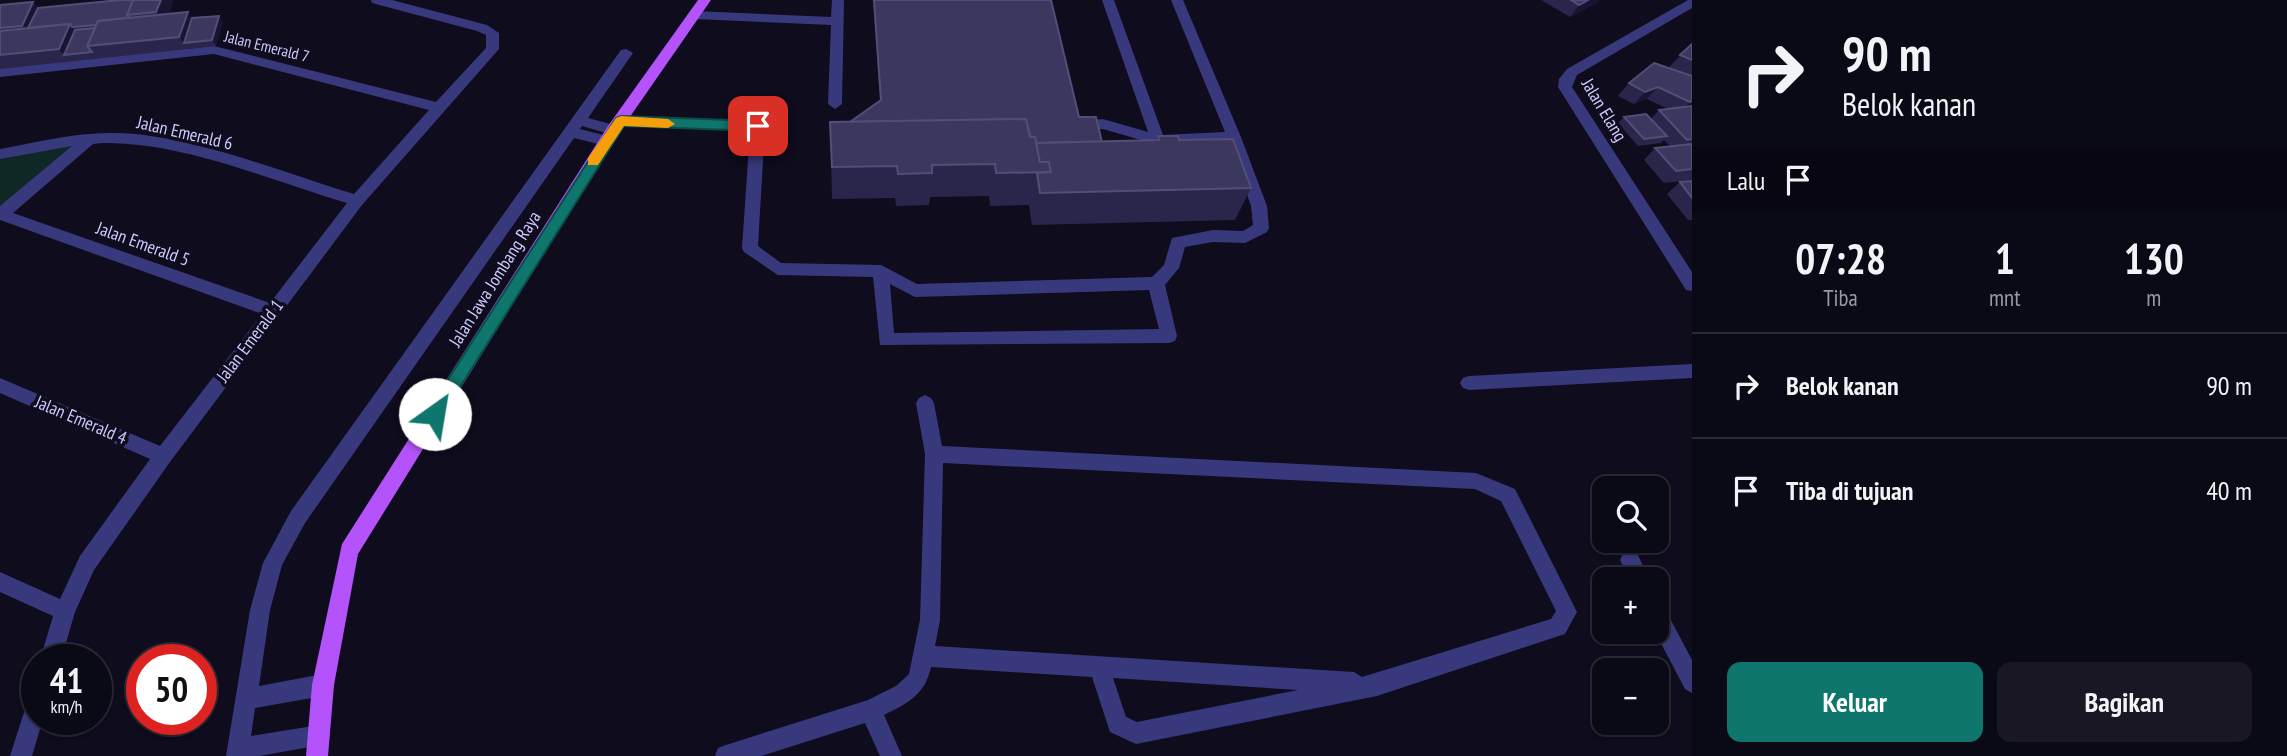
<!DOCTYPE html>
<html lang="id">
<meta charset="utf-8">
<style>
:root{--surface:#0a0916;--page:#181723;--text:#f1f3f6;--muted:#999aa1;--line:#2a2a35;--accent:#0f766e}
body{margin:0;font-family:"PT Sans Narrow",sans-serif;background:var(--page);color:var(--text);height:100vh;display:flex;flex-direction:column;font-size:26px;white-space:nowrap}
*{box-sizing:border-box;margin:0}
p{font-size:23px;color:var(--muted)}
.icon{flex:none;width:38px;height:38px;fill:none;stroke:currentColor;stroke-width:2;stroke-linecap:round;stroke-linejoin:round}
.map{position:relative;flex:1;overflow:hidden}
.sheet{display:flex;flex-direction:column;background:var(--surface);width:595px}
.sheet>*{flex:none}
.banner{background:#0a0916;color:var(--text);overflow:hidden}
.tools{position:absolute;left:1592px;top:476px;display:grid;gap:14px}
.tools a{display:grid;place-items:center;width:77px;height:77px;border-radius:14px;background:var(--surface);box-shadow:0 2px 5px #0004,0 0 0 2px var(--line);font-size:35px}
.speed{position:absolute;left:21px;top:644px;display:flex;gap:14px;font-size:35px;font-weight:700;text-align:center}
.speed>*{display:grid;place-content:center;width:91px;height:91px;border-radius:50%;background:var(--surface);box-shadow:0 2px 5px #0004,0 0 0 2px var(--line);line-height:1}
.speed small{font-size:18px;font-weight:400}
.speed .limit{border:10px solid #d22;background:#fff;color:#111}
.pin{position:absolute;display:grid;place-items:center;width:60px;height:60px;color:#fff;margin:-30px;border-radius:14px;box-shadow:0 4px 10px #0006}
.me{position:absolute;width:77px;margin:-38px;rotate:32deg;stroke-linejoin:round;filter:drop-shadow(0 0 5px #0008)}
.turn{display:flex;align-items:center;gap:24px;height:147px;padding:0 35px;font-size:32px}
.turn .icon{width:91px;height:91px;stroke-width:2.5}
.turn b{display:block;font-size:49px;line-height:60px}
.then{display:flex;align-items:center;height:66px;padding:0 35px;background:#0003;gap:14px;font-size:26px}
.eta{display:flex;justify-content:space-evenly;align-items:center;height:119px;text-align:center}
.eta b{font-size:42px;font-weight:700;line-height:49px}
.cta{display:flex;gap:14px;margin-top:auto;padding:14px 35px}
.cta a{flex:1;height:80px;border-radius:14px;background:var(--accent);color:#fff;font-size:28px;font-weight:700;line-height:80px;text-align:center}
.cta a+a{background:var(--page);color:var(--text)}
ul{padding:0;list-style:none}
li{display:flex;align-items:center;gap:21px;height:105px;padding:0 35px;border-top:2px solid var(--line)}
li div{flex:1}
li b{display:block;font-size:26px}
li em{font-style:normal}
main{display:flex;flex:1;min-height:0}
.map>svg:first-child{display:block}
.green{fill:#0f2725}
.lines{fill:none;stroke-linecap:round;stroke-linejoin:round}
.minor{fill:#38397c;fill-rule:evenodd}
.major{fill:#b453fc;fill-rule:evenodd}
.wall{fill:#2a254b}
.shaded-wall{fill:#181431}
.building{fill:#3c375f;stroke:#524e78;stroke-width:2}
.route{fill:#0f766e;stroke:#0a4d48;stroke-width:2}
.slow{fill:#f59e0b}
.labels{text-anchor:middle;stroke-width:7;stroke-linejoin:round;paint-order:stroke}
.far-street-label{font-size:16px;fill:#cdcafe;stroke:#0e0c1d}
.street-label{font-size:18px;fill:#cdcafe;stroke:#0e0c1d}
</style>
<main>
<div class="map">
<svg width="1692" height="756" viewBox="0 0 1692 756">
<rect width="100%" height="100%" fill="#0e0c1d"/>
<path class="green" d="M89,141L0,214V154Z"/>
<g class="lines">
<g class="minor">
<path d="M371,0H392L487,25L499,33V49L362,205L170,462L94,570L75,612L61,660H40L53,616L0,592V572L60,599L80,556L150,459L0,393V378L160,446L262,314L0,220V206L72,146L0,159V149C38,142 77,132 116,133C189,134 284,173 354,194L429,110L214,54L0,77V67L214,46L436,102L486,48V35L477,31L372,3ZM102,143C185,142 268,180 347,203L270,303L13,213L93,144Z"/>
<path d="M832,0H844L842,104L835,109L828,104L831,25L694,19L687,15L694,11L831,17Z"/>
<path d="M1102,0H1114L1163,135L1225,132L1171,0H1183L1241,137L1267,206L1269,228L1267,232L1245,243L1213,242L1185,247L1179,268L1165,285L1177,336L1175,341L1169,343L880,345L873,277L778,275L744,252L742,248L750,131L621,126L614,121L621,116L763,122L765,126L758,246L781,263L881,265L917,284L1152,277L1164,265L1172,238L1213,230L1243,231L1253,225L1251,206L1229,142L1158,145L1103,129L1074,130L1071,123L1078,118L1084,121L1103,119L1148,132ZM890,284L915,297L1149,290L1159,329L894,333Z"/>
<path d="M1688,0H1692V8L1577,75L1572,87L1692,272V291L1686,290L1558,87L1559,79L1567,69Z"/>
<path d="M626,49L633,53L588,118L618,126L620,130L613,135L582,126L580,129L611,137L613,141L611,145L606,146L574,138L305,523L282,565L270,610L259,686L323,674L331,677L334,685L331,693L323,696L255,708L251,736L319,725L327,728L330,736L327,744L259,756H226L250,610L263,563L291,511L621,50Z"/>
<path d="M1692,364V378L1469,390L1463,388L1460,383L1463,378L1469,376Z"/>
<path d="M925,395L931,398L934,403L942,446L1476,473L1515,489L1577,612L1565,634L1377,696L1136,744L1110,732L1092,677L931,667C925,695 908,703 884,715L902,756H880L865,723L761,756H715L718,748L726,745L868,700L896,686L909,674L920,620L925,454L916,403L919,398ZM943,463L1475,489L1501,501L1556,611L1551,619L1362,677L1354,672L935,646L940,620ZM1113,678L1298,690L1137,722L1126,717Z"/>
<path d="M1630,551L1637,553L1649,579H1629L1620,560L1623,553Z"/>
<path d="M1657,604L1664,607L1692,660V693L1685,689L1655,632Z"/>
<path d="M37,694V719H43L32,756H10L29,697Z"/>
</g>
<path class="major" d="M698,0H711L618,134L358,554L334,685L328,756H306L312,685L342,544L608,126Z"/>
</g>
<g class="wall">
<path d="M120,0H172L173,2L169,14L223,22L216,46L0,69V5L33,2L38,8Z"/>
<path d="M873,0H1051L1079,117L1102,142L1156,141L1158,136L1179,140L1251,188L1235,220L1032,225L1029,205L990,206L989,196L930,197L929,205L896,206L895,198L832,199L830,122H850L880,101Z"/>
<path d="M1541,0H1599L1597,3L1570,17Z"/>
<path d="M1692,44V180L1664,183L1644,160L1655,148L1670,146L1664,140L1661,143L1638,146L1618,123L1624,117L1651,119L1659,110L1668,109L1647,99L1634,104L1618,96L1629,83L1673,69L1669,67Z"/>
<path d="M1692,181V220H1688L1667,194L1680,182Z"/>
</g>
<g class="shaded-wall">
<path d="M161,0H172L173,2L165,25L156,12Z"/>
<path d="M1588,0H1599L1597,3L1570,17L1579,5Z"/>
<path d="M33,2L43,15L27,32L22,26Z"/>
<path d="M188,12L196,25L184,43L179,37Z"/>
<path d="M219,16L223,22L216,46L212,40Z"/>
<path d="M70,24L80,37L64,55L59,49Z"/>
<path d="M1658,87L1647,99L1634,104L1645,92Z"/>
<path d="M1692,100V106L1678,114Z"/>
</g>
<g class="building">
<path d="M120,0H133L127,15L130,18L98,21L96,25L72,27L70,24L28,28L38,8Z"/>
<path d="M133,0H161L156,12L127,15Z"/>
<path d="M874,0H1051L1079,117H1096L1102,142L1036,143L1035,137H1030L1026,119L850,122L881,100Z"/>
<path d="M1571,0H1588L1579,5Z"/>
<path d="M33,2L22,26L0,28V5Z"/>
<path d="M188,12L179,37L87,46L98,21Z"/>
<path d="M219,16L212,40L184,43L192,18Z"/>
<path d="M70,24L59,49L0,55V31Z"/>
<path d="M95,28L87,46L92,52L64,55L75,30Z"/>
<path d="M1692,44V60L1680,55Z"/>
<path d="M1654,63L1692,76V100L1690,102L1658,87L1645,92L1629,83Z"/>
<path d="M1692,106V139L1687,140L1659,110Z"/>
<path d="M1646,114L1667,136L1644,139L1624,117Z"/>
<path d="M1026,119L1030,137H1035L1040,162H1049L1051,172L996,173L995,164L932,165V173L898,174L897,166L832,167L830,122Z"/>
<path d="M1158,136H1178L1179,140L1233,139L1251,188L1040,193L1037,173L1051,172L1049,162H1040L1036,143L1159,140Z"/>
<path d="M1692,144V169L1676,171L1655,148Z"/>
<path d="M1692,181V198L1680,182Z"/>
</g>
<path class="route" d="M621,116L758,121L764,126L758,131L624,126L440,419H429L427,414L429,409L616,118Z"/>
<path class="slow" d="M621,116L668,119L675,124L668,128L624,126L598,165H588V158L616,118Z"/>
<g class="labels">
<g class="far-street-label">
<text transform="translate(267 46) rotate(14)" y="6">Jalan Emerald 7</text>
</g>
<g class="street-label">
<text transform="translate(1604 110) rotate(59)" y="6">Jalan Elang</text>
<text transform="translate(185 133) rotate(13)" y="6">Jalan Emerald 6</text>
<text transform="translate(143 244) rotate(20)" y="6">Jalan Emerald 5</text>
<text transform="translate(495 279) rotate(-58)" y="6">Jalan Jawa Jombang Raya</text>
<text transform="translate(250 341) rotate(-53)" y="6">Jalan Emerald 1</text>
<text transform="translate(81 420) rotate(23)" y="6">Jalan Emerald 4</text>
</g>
</g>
</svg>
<div class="tools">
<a><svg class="icon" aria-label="search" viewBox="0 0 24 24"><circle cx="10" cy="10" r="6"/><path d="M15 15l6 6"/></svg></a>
<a>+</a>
<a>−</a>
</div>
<div class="speed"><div>41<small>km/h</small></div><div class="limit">50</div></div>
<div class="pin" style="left:758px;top:126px;background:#d93025"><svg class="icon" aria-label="arrive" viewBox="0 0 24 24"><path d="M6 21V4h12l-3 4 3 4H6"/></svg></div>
<svg class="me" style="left:435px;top:414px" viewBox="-20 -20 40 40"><circle r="19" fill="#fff"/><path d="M0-13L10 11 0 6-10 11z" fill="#0f766e"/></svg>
</div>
<section class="sheet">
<div class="banner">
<div class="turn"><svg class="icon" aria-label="right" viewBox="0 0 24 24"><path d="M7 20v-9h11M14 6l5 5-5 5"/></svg><div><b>90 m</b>Belok kanan</div></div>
<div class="then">Lalu<svg class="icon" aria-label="arrive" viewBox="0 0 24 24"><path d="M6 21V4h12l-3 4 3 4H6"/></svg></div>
</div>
<div class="eta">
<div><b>07:28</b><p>Tiba</p></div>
<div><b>1</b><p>mnt</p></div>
<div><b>130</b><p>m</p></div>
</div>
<ul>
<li><svg class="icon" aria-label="right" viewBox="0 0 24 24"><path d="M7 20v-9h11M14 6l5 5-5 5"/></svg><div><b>Belok kanan</b></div><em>90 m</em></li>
<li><svg class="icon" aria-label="arrive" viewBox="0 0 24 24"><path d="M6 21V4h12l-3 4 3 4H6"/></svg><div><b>Tiba di tujuan</b></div><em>40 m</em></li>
</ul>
<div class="cta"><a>Keluar</a><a>Bagikan</a></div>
</section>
</main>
